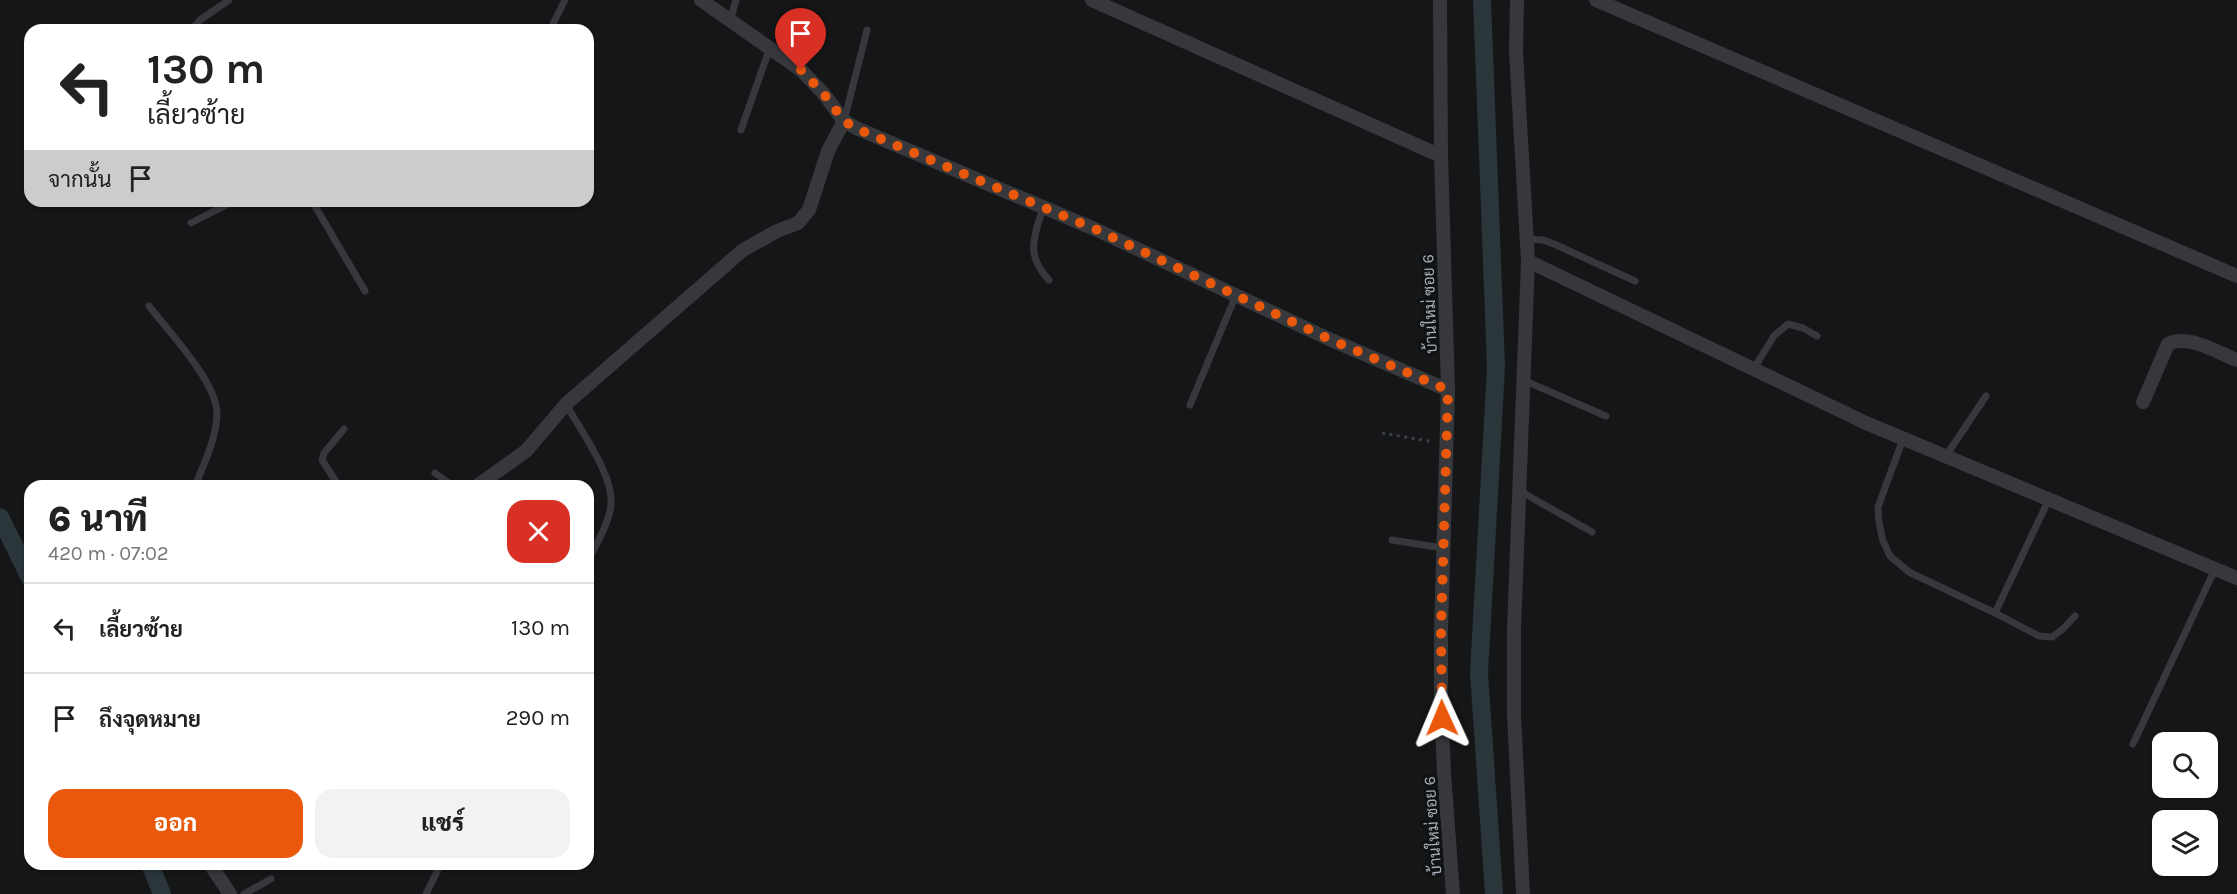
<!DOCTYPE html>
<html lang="th">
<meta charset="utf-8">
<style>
:root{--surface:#fff;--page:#f2f2f2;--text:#222;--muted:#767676;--line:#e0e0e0;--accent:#ea580c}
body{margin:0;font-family:Karla,Sarabun,sans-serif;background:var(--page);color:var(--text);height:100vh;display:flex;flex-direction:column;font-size:22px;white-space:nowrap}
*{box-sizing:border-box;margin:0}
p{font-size:20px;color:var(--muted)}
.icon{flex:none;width:33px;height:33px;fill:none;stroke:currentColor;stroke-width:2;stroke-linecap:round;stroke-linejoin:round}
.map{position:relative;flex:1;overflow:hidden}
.sheet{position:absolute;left:24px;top:480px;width:570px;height:390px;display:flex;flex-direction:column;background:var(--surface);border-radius:18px;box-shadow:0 2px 4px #0004}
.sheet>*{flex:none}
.banner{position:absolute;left:24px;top:24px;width:570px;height:183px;border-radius:18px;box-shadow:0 2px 4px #0004;background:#fff;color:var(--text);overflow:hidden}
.tools{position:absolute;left:2152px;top:732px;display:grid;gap:12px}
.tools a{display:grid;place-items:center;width:66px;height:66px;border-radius:12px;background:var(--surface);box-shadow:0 2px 4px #0004;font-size:30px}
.pin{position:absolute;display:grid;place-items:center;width:51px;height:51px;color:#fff;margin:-62px -26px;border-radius:50% 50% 50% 0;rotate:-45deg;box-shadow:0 0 6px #0007}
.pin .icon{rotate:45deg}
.me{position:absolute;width:66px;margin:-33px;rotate:359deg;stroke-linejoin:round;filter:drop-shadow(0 0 4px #0008)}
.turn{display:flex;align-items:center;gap:21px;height:126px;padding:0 24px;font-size:27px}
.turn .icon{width:78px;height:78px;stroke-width:2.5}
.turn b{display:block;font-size:42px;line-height:51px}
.then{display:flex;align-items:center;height:57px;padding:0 24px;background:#0003;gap:12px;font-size:22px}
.round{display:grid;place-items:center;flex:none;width:63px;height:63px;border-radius:18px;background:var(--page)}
.summary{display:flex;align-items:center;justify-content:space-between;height:102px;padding:0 24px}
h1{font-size:36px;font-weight:800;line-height:45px}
.primary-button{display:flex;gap:12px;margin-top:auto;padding:12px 24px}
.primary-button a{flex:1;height:69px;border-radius:18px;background:var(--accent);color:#fff;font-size:24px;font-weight:800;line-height:69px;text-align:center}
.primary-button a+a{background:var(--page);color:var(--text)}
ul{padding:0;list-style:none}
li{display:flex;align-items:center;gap:18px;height:90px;padding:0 24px;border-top:2px solid var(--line)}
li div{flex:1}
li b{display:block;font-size:22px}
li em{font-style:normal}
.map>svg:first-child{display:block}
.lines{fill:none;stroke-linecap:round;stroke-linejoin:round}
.canal{stroke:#2b363b;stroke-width:18}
.path{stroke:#3c3f43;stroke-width:3;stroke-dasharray:3 4.5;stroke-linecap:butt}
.service{stroke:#36383c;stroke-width:7}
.minor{stroke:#36383c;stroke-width:14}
.route{stroke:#ea580c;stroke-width:10;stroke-dasharray:0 18}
.labels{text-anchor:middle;stroke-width:6;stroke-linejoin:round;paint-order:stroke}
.street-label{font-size:16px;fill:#a7aeb8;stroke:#101112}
</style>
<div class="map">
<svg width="2237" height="894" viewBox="0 0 2237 894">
<rect width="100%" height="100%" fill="#151617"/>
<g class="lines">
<g class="canal">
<path d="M1482,0L1496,367L1479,673L1494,894"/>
<path d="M0,517L30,578"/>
<path d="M150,864L162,894"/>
</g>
<path class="path" d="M1382,433L1433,442"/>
<g class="service">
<path d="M794,17L800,68"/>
<path d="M730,21L736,0"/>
<path d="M191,30L200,20L229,0"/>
<path d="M550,30L565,0"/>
<path d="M844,121L867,30"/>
<path d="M741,130L769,50"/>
<path d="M312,201L365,291"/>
<path d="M1043,208C1034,237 1025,255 1049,280"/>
<path d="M191,223L234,201"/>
<path d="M1527,239L1543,240L1554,244L1635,281"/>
<path d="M149,306C169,332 218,383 217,415C216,439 204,464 195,486"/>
<path d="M1753,370L1774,336L1788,324L1803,328L1817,336"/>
<path d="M1523,380L1606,416"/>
<path d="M566,404C580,430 614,475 611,505C609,524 596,544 588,561"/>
<path d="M1190,405L1236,295"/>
<path d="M1903,439L1878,507L1879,522L1883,541L1890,556L1909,572L1995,613L2039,636L2052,637L2063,629L2075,616"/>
<path d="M1946,456L1986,396"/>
<path d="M435,473L453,486"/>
<path d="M339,486L322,460L324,453L344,429"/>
<path d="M1520,491L1592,532"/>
<path d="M1392,540L1443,548"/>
<path d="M1995,613L2049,499"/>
<path d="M2133,744L2215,569"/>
<path d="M244,894L271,879"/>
<path d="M426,894L441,864"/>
</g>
<g class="minor">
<path d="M701,0L801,70L823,93L844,121L856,128L1097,230L1329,339L1448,390"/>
<path d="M1092,0L1441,156"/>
<path d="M1440,0L1441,156L1448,390L1441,632V699L1444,773L1453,894"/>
<path d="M1517,0L1516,52L1528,261L1514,629V715L1523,894"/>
<path d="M1596,0L2237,276"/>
<path d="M1528,261L1866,423L2237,578"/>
<path d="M2143,402L2168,344C2189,334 2216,352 2237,360"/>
<path d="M477,486L526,451L566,404L743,250L777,231L798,223L809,210L828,151L844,121"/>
<path d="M210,864L230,894"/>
</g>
</g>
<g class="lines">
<path class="route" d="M801,70L823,93L844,121L855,128L1097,230L1329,339L1448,390L1441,632L1442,718"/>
</g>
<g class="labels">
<g class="street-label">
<text transform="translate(1429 304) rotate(-92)" y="6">บ้านใหม่ ซอย 6</text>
<text transform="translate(1432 826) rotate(-94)" y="6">บ้านใหม่ ซอย 6</text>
</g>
</g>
</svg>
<div class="tools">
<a><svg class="icon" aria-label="search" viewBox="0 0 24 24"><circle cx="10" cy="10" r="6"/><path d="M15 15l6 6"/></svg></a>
<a><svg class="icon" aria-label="layers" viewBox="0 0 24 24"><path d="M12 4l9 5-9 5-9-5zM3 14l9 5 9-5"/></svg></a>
</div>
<div class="pin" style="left:801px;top:70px;background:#d93025"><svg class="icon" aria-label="arrive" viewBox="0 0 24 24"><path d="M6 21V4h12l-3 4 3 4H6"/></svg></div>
<svg class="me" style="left:1442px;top:718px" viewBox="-20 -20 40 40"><path d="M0-17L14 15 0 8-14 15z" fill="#ea580c" stroke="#fff" stroke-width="4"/></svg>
<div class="banner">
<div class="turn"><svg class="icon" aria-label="left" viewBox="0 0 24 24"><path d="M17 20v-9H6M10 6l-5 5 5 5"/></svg><div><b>130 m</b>เลี้ยวซ้าย</div></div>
<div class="then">จากนั้น<svg class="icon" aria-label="arrive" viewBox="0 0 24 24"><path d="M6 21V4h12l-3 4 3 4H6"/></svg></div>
</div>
<section class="sheet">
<div class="summary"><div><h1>6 นาที</h1><p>420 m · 07:02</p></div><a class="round" style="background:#d93025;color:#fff"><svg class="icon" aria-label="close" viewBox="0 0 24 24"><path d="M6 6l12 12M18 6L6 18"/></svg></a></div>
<ul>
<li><svg class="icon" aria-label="left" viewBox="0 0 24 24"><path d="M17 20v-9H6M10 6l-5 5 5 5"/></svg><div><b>เลี้ยวซ้าย</b></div><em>130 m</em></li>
<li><svg class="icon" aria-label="arrive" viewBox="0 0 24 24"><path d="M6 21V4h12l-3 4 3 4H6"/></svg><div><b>ถึงจุดหมาย</b></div><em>290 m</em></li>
</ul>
<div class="primary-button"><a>ออก</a><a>แชร์</a></div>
</section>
</div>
